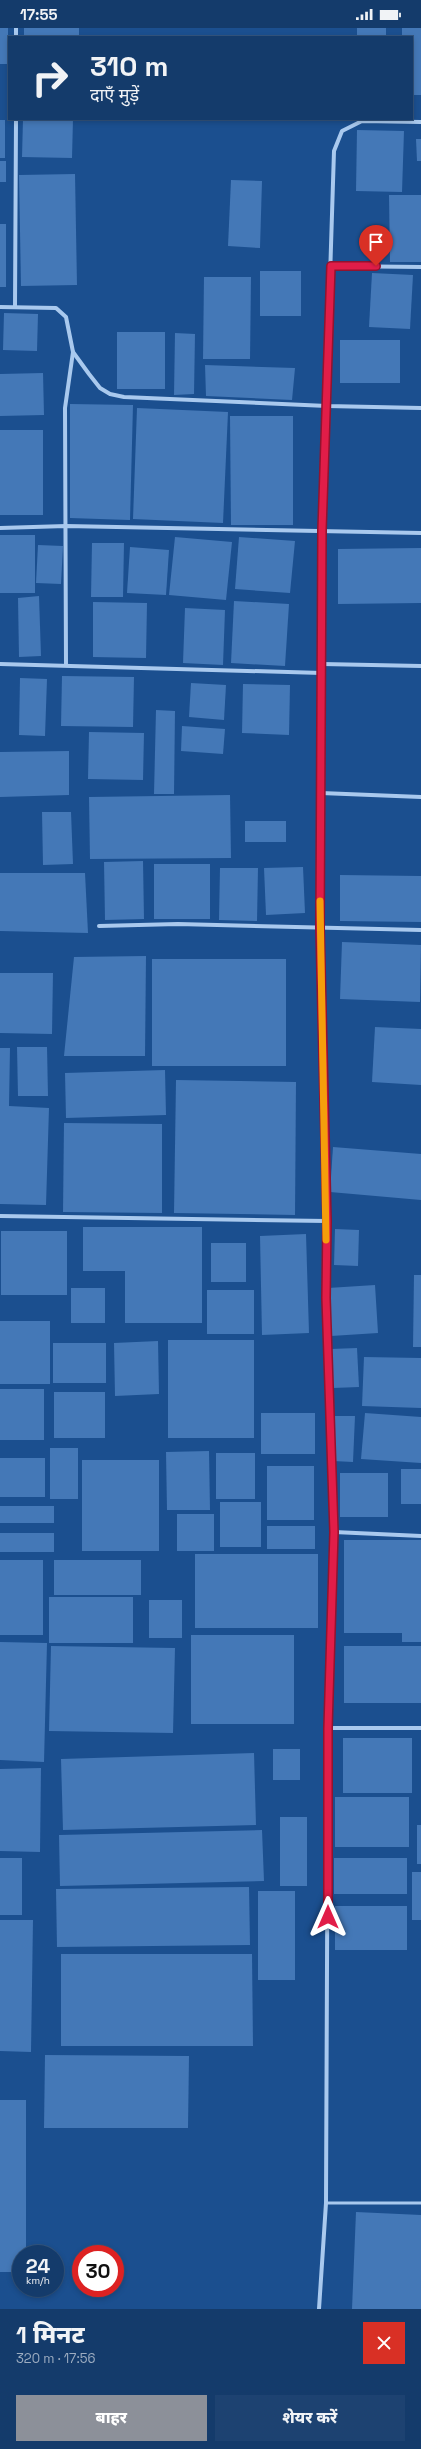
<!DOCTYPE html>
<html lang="hi">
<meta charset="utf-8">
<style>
:root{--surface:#143b6b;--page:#1d4271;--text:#f1f3f6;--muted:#9dadc1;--line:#33557e;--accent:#8c9099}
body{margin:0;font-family:"Space Grotesk","Noto Sans Devanagari",sans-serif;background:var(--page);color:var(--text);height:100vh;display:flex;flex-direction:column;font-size:15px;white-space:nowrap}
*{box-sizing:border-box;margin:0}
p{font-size:13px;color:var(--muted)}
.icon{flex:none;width:22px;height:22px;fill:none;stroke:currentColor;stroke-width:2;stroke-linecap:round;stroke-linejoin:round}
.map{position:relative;height:2281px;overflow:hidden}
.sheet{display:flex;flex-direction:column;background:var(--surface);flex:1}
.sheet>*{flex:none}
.banner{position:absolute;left:8px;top:8px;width:405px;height:84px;border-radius:0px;box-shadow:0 2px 6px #0003,0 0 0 1px var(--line);background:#143b6b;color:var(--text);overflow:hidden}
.speed{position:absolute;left:12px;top:2217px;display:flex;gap:8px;font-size:20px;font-weight:700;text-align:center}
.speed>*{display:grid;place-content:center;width:52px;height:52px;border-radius:50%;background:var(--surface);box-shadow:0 2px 6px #0003,0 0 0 1px var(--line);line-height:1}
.speed small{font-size:10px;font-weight:400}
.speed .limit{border:6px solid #d22;background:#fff;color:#111}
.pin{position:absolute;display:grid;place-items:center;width:34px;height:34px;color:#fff;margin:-41px -17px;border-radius:50% 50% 50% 0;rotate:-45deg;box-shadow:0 0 4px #0007}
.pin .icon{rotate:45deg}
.me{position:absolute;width:44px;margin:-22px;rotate:0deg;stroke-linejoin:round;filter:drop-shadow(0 0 3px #0008)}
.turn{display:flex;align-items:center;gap:14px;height:84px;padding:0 16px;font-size:18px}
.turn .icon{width:52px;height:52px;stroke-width:2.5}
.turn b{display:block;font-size:28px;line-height:34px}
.round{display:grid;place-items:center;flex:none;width:42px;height:42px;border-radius:0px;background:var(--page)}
.headline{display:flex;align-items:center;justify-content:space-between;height:68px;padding:0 16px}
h1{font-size:24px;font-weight:800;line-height:30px}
.action{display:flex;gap:8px;margin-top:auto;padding:8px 16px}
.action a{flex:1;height:46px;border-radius:0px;background:var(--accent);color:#fff;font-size:16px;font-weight:800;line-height:46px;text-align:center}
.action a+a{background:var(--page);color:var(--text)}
.status{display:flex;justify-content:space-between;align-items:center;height:28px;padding:0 20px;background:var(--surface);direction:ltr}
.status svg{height:11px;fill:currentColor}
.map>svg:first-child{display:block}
.building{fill:#4478b7}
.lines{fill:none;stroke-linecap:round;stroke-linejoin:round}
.service{stroke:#a9c9ee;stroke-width:3}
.minor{stroke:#a9c9ee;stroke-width:4}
.route-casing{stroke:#92132f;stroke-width:10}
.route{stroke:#e11d48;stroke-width:7}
.slow{stroke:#f59e0b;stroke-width:7}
</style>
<div class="status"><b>17:55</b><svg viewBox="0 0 49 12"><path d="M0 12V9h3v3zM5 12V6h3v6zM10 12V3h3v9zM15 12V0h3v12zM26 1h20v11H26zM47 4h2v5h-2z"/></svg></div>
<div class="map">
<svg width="421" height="2281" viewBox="0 0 421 2281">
<rect width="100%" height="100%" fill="#1b4f8f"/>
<g class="building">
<rect x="0" y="0" width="8" height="36"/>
<rect x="24" y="0" width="55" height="9"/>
<rect x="357" y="0" width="29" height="9"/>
<path d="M402,0H421V67H412V9H402Z"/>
<path d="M23,91H73L72,130L22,129Z"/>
<rect x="0" y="92" width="5" height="38"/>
<path d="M357,102L404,103L402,164L356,163Z"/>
<path d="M416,111H421V133H417Z"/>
<rect x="0" y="133" width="6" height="21"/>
<path d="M75,146L77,257L21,258L19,147Z"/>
<path d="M231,152L262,153L260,220L228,218Z"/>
<path d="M389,167H421V234H390Z"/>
<rect x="0" y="196" width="6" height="63"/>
<rect x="260" y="243" width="41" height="45"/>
<path d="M372,245L413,247L410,301L369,299Z"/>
<path d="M204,249H251L250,331H203Z"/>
<path d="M4,285L38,286L37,323L3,322Z"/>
<rect x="117" y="304" width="48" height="57"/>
<path d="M175,305L195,306L194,366L174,367Z"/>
<rect x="340" y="312" width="60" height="43"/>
<path d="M205,337L295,340L292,372L206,368Z"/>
<path d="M43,345L44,387L0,388V346Z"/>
<path d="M70,376L133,377L130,492L70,490Z"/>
<path d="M137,380L228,384L223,495L133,491Z"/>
<path d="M230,388H293V497H231Z"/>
<rect x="0" y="402" width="43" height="85"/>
<rect x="0" y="507" width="35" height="58"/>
<path d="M175,509L232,514L226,572L169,567Z"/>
<path d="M239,509L295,513L290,565L235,561Z"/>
<path d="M92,515H124L123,569H91Z"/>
<path d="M38,517L63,518L61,556L36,555Z"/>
<path d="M130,519L169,522L166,567L127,565Z"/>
<path d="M421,520V575L338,576V521Z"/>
<path d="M39,568L41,628L19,629L18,570Z"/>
<path d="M234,573L289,576L285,638L231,635Z"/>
<path d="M93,574L147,575L146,630L93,629Z"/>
<path d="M185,580L225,582L223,637L183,635Z"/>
<path d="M62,648L134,649L133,699L61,698Z"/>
<path d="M20,650L47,651L45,708L19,707Z"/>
<path d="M191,655L226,657L224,692L189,689Z"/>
<path d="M243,656L290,657L289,707L242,705Z"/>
<path d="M156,682L175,683L174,766H154Z"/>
<path d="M182,698L225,701L223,726L181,723Z"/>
<path d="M89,704L144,705L143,752L88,751Z"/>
<path d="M69,723V767L0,769V724Z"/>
<path d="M230,767L231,830L90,831L89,769Z"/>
<path d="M42,784H71L73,836L43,837Z"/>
<rect x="245" y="793" width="41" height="21"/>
<path d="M143,833L144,891L105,892L104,834Z"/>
<rect x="154" y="836" width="56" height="55"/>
<path d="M303,839L305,885L266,887L264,840Z"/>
<path d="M220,840H258L257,893L219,892Z"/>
<path d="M0,845H85L88,905L0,903Z"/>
<path d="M340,847L421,848V894L340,893Z"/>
<path d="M342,914L421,917L420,974L340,971Z"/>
<path d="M146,928L145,1028H64L74,929Z"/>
<rect x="152" y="931" width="134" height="107"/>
<path d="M0,945H53L52,1006L0,1005Z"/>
<path d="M375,999L421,1001V1057L372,1054Z"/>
<path d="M17,1019H47L48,1068H18Z"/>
<path d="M0,1020H10L9,1078L49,1080L46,1177L0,1176Z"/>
<path d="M165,1042L166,1087L66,1090L65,1045Z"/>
<path d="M176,1052L296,1054L295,1187L174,1185Z"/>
<path d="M64,1095L162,1096V1185L63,1184Z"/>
<path d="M333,1119L421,1126V1172L330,1164Z"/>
<path d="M83,1199H202V1295H125V1243H83Z"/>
<path d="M335,1201L359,1202L358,1238L334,1237Z"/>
<rect x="1" y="1203" width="66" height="64"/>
<path d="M306,1206L309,1305L262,1307L260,1208Z"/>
<rect x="211" y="1215" width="35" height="39"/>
<path d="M414,1247H421V1319H413Z"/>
<path d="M375,1257L378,1305L331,1308L328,1260Z"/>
<rect x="71" y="1260" width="34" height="35"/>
<rect x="207" y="1262" width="47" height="44"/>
<rect x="0" y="1293" width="50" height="63"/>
<rect x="168" y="1312" width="86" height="98"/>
<path d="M158,1313L159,1366L115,1368L114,1315Z"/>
<rect x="53" y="1315" width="53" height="40"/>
<path d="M357,1320L359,1359L333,1360L331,1321Z"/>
<path d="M364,1329L421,1330V1380L362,1378Z"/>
<rect x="0" y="1361" width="44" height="51"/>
<rect x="54" y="1364" width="51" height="46"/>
<rect x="261" y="1385" width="54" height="41"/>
<path d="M365,1385L421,1389V1435L361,1431Z"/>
<path d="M334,1388H355L353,1434L333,1433Z"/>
<rect x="50" y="1420" width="28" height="51"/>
<path d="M209,1423L210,1482H167L166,1424Z"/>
<rect x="216" y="1425" width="39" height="46"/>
<rect x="0" y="1430" width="45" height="39"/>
<rect x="82" y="1432" width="77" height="91"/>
<rect x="267" y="1438" width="47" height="54"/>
<rect x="401" y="1441" width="20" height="35"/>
<rect x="340" y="1445" width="48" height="44"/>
<rect x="220" y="1474" width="41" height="45"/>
<rect x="0" y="1478" width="54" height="17"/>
<rect x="177" y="1486" width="37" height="37"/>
<rect x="267" y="1498" width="48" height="23"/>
<rect x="0" y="1505" width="54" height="19"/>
<path d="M344,1512H421V1614H402V1605H344Z"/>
<rect x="195" y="1526" width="123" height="74"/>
<rect x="0" y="1532" width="43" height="75"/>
<rect x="54" y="1532" width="87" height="35"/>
<rect x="49" y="1569" width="84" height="46"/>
<rect x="149" y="1572" width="33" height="38"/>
<rect x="191" y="1607" width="103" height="89"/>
<path d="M0,1614L47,1615L44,1734L0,1732Z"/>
<path d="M51,1618L175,1620L173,1705L49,1703Z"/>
<rect x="344" y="1618" width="77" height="57"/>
<rect x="343" y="1710" width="69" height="55"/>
<rect x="273" y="1721" width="27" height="31"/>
<path d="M254,1725L256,1797L63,1802L61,1731Z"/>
<path d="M41,1740L40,1824L0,1823V1741Z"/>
<rect x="335" y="1769" width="74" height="50"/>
<rect x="280" y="1789" width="27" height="69"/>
<rect x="417" y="1797" width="4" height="39"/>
<path d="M262,1802L264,1853L60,1858L59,1807Z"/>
<rect x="0" y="1830" width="22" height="57"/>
<rect x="334" y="1830" width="73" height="36"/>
<rect x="412" y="1844" width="9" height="48"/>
<path d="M249,1859L250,1917L57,1919L56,1861Z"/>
<rect x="258" y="1863" width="37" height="89"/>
<rect x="335" y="1878" width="72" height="44"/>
<path d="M0,1892H33L31,2024L0,2023Z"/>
<path d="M61,1926H252L253,2018H61Z"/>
<path d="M45,2027L189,2028L188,2100H44Z"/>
<path d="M0,2072H26V2226H21V2244H0Z"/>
<path d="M356,2184L421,2187V2281H352Z"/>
</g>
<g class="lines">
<path class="service" d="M326,2175H421"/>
<g class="minor">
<path d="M16,9V0"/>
<path d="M331,238L421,239"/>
<path d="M0,279L56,280L66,289L73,324L89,346L100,360L110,366L124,369L327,378L421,380"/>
<path d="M15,279L16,91"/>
<path d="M0,500L66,498L421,505"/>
<path d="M0,636L322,645"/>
<path d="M322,636L421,638"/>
<path d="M66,637L65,380L73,324"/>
<path d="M321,765L421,769"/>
<path d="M99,898L178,896L421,902"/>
<path d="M0,1188L327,1193"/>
<path d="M334,1504L421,1508"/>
<path d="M328,1700H421"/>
<path d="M319,2281L326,2175L328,1700L334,1504L325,1256L327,1193L320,900L322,502L334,123L342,103L362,93L421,94"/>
</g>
</g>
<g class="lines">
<g class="route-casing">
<path id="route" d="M328,1889V1700L334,1504L326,1270L327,1193L320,900L322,502L331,238H376"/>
</g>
<use href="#route" class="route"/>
<path class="slow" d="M320,873L326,1212"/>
</g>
</svg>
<div class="speed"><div>24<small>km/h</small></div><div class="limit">30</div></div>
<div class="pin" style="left:376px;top:238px;background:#d93025"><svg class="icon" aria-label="arrive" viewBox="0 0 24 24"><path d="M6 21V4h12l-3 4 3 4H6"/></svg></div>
<svg class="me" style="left:328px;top:1889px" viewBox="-20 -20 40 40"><path d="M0-17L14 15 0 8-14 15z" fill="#e11d48" stroke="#fff" stroke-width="4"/></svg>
<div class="banner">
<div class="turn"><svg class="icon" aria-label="right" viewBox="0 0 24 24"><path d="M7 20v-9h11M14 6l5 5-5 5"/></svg><div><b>310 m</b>दाएँ मुड़ें</div></div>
</div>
</div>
<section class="sheet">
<div class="headline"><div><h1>1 मिनट</h1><p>320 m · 17:56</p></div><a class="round" style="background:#d93025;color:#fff"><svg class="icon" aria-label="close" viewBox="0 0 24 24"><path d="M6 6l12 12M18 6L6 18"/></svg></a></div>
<div class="action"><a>बाहर</a><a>शेयर करें</a></div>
</section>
